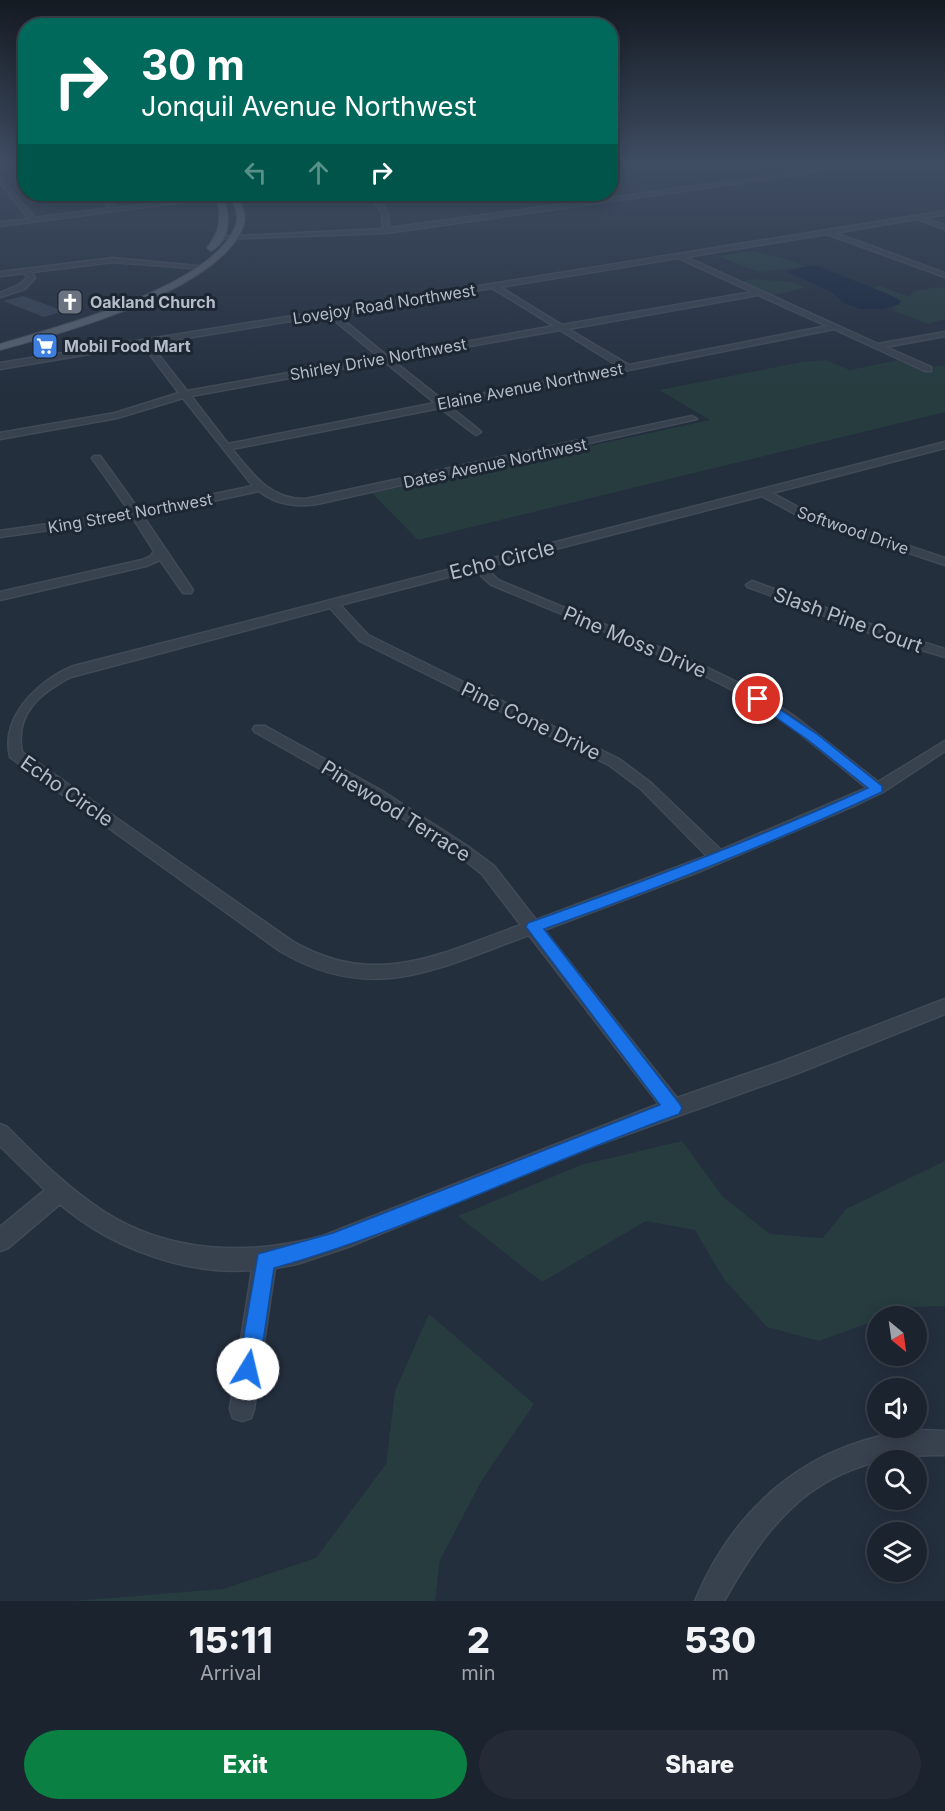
<!DOCTYPE html>
<style>
:root{--surface:#1b232e;--page:#242b36;--text:#f1f3f6;--muted:#a0a4aa;--line:#39404a;--accent:#0b8043}
body{margin:0;font-family:Inter,sans-serif;background:var(--page);color:var(--text);height:100vh;display:flex;flex-direction:column;font-size:22px;white-space:nowrap}
*{box-sizing:border-box;margin:0}
p{font-size:20px;color:var(--muted)}
.icon{flex:none;width:33px;height:33px;fill:none;stroke:currentColor;stroke-width:2;stroke-linecap:round;stroke-linejoin:round}
.map{position:relative;height:1601px;overflow:hidden}
.drawer{display:flex;flex-direction:column;background:var(--surface);flex:1}
.drawer>*{flex:none}
.guide{position:absolute;left:18px;top:18px;width:600px;height:183px;border-radius:24px;box-shadow:0 3px 15px #0003,0 0 0 2px var(--line);background:#00695c;color:#fff;overflow:hidden}
.needle{width:39px;rotate:151deg}
.controls{position:absolute;left:867px;top:1306px;display:grid;gap:12px}
.controls a{display:grid;place-items:center;width:60px;height:60px;border-radius:50%;background:var(--surface);box-shadow:0 3px 15px #0003,0 0 0 2px var(--line);font-size:30px}
.pin{position:absolute;display:grid;place-items:center;width:51px;height:51px;color:#fff;margin:-26px;border:3px solid #fff;border-radius:50%;box-shadow:0 2px 6px #0007}
.me{position:absolute;width:66px;margin:-33px;rotate:9deg;stroke-linejoin:round;filter:drop-shadow(0 0 4px #0008)}
.turn{display:flex;align-items:center;gap:21px;height:126px;padding:0 24px;font-size:27px}
.turn .icon{width:78px;height:78px;stroke-width:2.5}
.turn b{display:block;font-size:42px;line-height:51px}
.lanes{display:flex;align-items:center;height:57px;padding:0 24px;background:#0003;justify-content:center;gap:30px;direction:ltr}
.lanes .off{opacity:.35}
.eta{display:flex;justify-content:space-evenly;align-items:center;height:102px;text-align:center}
.eta b{font-size:36px;font-weight:800;line-height:42px}
.action{display:flex;gap:12px;margin-top:auto;padding:12px 24px}
.action a{flex:1;height:69px;border-radius:36px;background:var(--accent);color:#fff;font-size:24px;font-weight:800;line-height:69px;text-align:center}
.action a+a{background:var(--page);color:var(--text)}
.map>svg:first-child{display:block}
.green{fill:#263c3f}
.water{fill:#17263c}
.building{fill:#364354}
.lines{fill:none;stroke-linecap:round;stroke-linejoin:round}
.minor-casing{stroke:#414a57;stroke-width:3}
.major-casing{stroke:#414a57;stroke-width:2}
.minor{fill:#38414e;fill-rule:evenodd}
.major{fill:#56606e;fill-rule:evenodd}
.route{fill:#1a73e8;stroke:#114b97;stroke-width:1.5}
.labels{text-anchor:middle;stroke-width:6;stroke-linejoin:round;paint-order:stroke}
.far-poi-label{font-size:16px;font-weight:bold;fill:#b4bcc9;stroke:#1d2633;text-anchor:start}
.far-street-label{font-size:16px;fill:#b4bcc9;stroke:#1d2633}
.street-label{font-size:20px;fill:#b4bcc9;stroke:#1d2633}
</style>
<div class="map">
<svg width="945" height="1601" viewBox="0 0 945 1601">
<rect width="100%" height="100%" fill="#242f3e"/>
<g class="green">
<path d="M754,251L793,261L806,267L759,272L717,256Z"/>
<path d="M757,279C772,283 792,277 804,288L769,296L738,282Z"/>
<path d="M880,286L909,297L914,291L939,287L945,289V319L928,324L895,311L893,307L903,301L871,288Z"/>
<path d="M826,360L850,370L898,360L928,371L934,370L929,367L945,366V412L418,540L372,493L710,420L659,390L802,362Z"/>
<path d="M682,1141L723,1197L770,1234L823,1238L846,1209L945,1161V1306L913,1307L886,1317H878L877,1320L819,1341L767,1327L724,1279L695,1230L646,1221L542,1282L458,1216L581,1165Z"/>
<path d="M429,1314L534,1404L482,1480L440,1560L435,1601H73L223,1589L316,1558L386,1464L395,1391Z"/>
</g>
<path class="water" d="M817,266L888,294L898,299L900,304L882,309H860L844,303L833,293L788,272L801,267Z"/>
<path class="building" d="M23,296L64,311L44,317L3,301Z"/>
<g class="lines">
<g class="minor-casing">
<g id="minor">
<path d="M852,165H866L386,233L219,239L216,237L383,229L382,214L370,194H376L388,214L389,228Z"/>
<path d="M0,177L35,218L111,208L95,194H101L117,208L232,194L237,195L0,226V222L29,219L0,183Z"/>
<path d="M945,211V215L923,218L945,225V229L916,219L835,233L945,273V277L827,234L686,257L878,344L945,332V336L886,347L931,367V371H925L834,329L449,406L479,430L481,432L476,435L440,408L232,449C253,475 270,500 306,499L692,416L697,419L317,504C295,507 277,505 259,491L143,516L193,590L191,593H183L160,560L146,566L0,600V592L142,560L151,556L154,551L133,518L0,537V531L130,512L92,458L94,456H100L139,510L253,486L183,398L117,418L0,439V433L115,413L179,393L143,345L0,369V363ZM678,258L752,292L562,325L500,287ZM492,288L554,326L387,356L336,314ZM758,295L827,326L629,365L568,329ZM328,315L379,357L187,391L150,344ZM560,330L620,367L444,401L392,360ZM384,361L435,403L228,444L191,396Z"/>
<path d="M113,258L207,267L204,269L113,262L32,272L35,278L25,289L0,297V293L19,285L27,278L25,273L0,276V272Z"/>
<path d="M945,442V448L772,493L807,512L945,558V565L799,516L762,496L485,567L498,580L706,667L753,690L794,716L878,782L945,741V751L883,792L858,804L698,872L544,930L677,1098L784,1061L945,999V1014L798,1073L594,1146L348,1247L297,1264L275,1268L254,1409L251,1418L242,1421L233,1418L230,1409L252,1270C186,1276 110,1247 60,1204L8,1248L0,1251V1227L45,1190L0,1146V1124L7,1127C37,1157 67,1188 103,1211C169,1254 250,1256 323,1236L659,1104L529,935C438,968 373,1006 280,951L10,757C0,715 42,678 74,666ZM475,570L490,584C573,620 663,652 742,695C788,720 827,756 867,788L721,850L651,783L619,759L368,635L340,605ZM330,608L360,641L609,765L641,789L707,856L536,920L494,866L467,846L382,791L265,726H255L253,729L255,732L372,798L456,853L482,874L521,925C439,954 376,990 292,941L22,752C14,714 40,693 71,677Z"/>
<path d="M752,581L897,634L945,649V657L889,640L748,587L746,585Z"/>
<path d="M919,1430L945,1431V1455C831,1452 776,1507 724,1601H695C736,1503 813,1440 919,1430Z"/>
</g>
</g>
<g class="major-casing">
<g id="major">
<path d="M216,194H223C230,213 232,240 211,251L207,248C222,228 221,216 216,194Z"/>
<path d="M229,194H236C241,202 247,214 244,224C224,289 61,334 0,350V344C59,326 213,287 236,225C239,215 234,203 229,194Z"/>
</g>
</g>
<use href="#minor" class="minor"/>
<use href="#major" class="major"/>
</g>
<linearGradient id="sky" x2="0" y2="1"><stop stop-color="#141a22"/><stop offset="0.42" stop-color="#3f4d63"/><stop offset="1" stop-color="#3f4d63" stop-opacity="0"/></linearGradient>
<rect width="945" height="389" fill="url(#sky)"/>
<path class="route" d="M758,695L817,734L882,786V792C772,843 659,888 544,929L679,1103L682,1108L679,1114C543,1163 413,1229 274,1268L259,1369L256,1377L248,1380L241,1377L238,1369L258,1254L333,1233L660,1105L526,927L528,923C643,882 757,839 868,788L808,740L754,702L752,699Z"/>
<defs>
<g id="church-square" transform="scale(1.35)"><rect x="-9" y="-9" width="18" height="18" rx="4" fill="#6b7280" stroke="#1d2633"/><path d="M-1.2-6h2.4v3.5h3.3v2.4h-3.3V6h-2.4V-.1h-3.3v-2.4h3.3Z" fill="#fff"/></g>
<g id="supermarket-square" transform="scale(1.35)"><rect x="-9" y="-9" width="18" height="18" rx="4" fill="#3f7fe0" stroke="#1d2633"/><path d="M-6-5.5h2.5l.6 2H6L4.5 2H-2.5L-4.4-4H-6ZM-1.5 3.2a1.3 1.3 0 1 0 .1 0ZM3 3.2a1.3 1.3 0 1 0 .1 0Z" fill="#fff"/></g>
</defs>
<g fill-rule="evenodd">
<use href="#church-square" x="70" y="302"/>
<use href="#supermarket-square" x="45" y="346"/>
</g>
<g class="labels">
<g class="far-poi-label">
<text x="90" y="308">Oakland Church</text>
<text x="64" y="352">Mobil Food Mart</text>
</g>
<g class="far-street-label">
<text transform="translate(384 304) rotate(-9)" y="6">Lovejoy Road Northwest</text>
<text transform="translate(378 359) rotate(-10)" y="6">Shirley Drive Northwest</text>
<text transform="translate(530 386) rotate(-11)" y="6">Elaine Avenue Northwest</text>
<text transform="translate(495 463) rotate(-12)" y="6">Dates Avenue Northwest</text>
<text transform="translate(130 513) rotate(-10)" y="6">King Street Northwest</text>
<text transform="translate(853 530) rotate(19)" y="6">Softwood Drive</text>
</g>
<g class="street-label">
<text transform="translate(502 560) rotate(-14)" y="7">Echo Circle</text>
<text transform="translate(848 620) rotate(20)" y="7">Slash Pine Court</text>
<text transform="translate(635 642) rotate(23)" y="7">Pine Moss Drive</text>
<text transform="translate(531 721) rotate(26)" y="7">Pine Cone Drive</text>
<text transform="translate(67 791) rotate(35)" y="7">Echo Circle</text>
<text transform="translate(396 811) rotate(32)" y="7">Pinewood Terrace</text>
</g>
</g>
</svg>
<div class="controls">
<a><svg class="needle" viewBox="-14 -14 28 28"><path d="M0-13l5 13h-10z" fill="#e53935"/><path d="M0 13l5-13h-10z" fill="#a0a4aa"/></svg></a>
<a><svg class="icon" aria-label="sound" viewBox="0 0 24 24"><path d="M4 9h4l5-4v14l-5-4H4zM17 9q2 3 0 6"/></svg></a>
<a><svg class="icon" aria-label="search" viewBox="0 0 24 24"><circle cx="10" cy="10" r="6"/><path d="M15 15l6 6"/></svg></a>
<a><svg class="icon" aria-label="layers" viewBox="0 0 24 24"><path d="M12 4l9 5-9 5-9-5zM3 14l9 5 9-5"/></svg></a>
</div>
<div class="pin" style="left:758px;top:699px;background:#d93025"><svg class="icon" aria-label="arrive" viewBox="0 0 24 24"><path d="M6 21V4h12l-3 4 3 4H6"/></svg></div>
<svg class="me" style="left:248px;top:1369px" viewBox="-20 -20 40 40"><circle r="19" fill="#fff"/><path d="M0-13L10 11 0 6-10 11z" fill="#1a73e8"/></svg>
<div class="guide">
<div class="turn"><svg class="icon" aria-label="right" viewBox="0 0 24 24"><path d="M7 20v-9h11M14 6l5 5-5 5"/></svg><div><b>30 m</b>Jonquil Avenue Northwest</div></div>
<div class="lanes"><svg class="icon off" aria-label="left" viewBox="0 0 24 24"><path d="M17 20v-9H6M10 6l-5 5 5 5"/></svg><svg class="icon off" aria-label="ahead" viewBox="0 0 24 24"><path d="M12 20V5M6 11l6-6 6 6"/></svg><svg class="icon" aria-label="right" viewBox="0 0 24 24"><path d="M7 20v-9h11M14 6l5 5-5 5"/></svg></div>
</div>
</div>
<section class="drawer">
<div class="eta">
<div><b>15:11</b><p>Arrival</p></div>
<div><b>2</b><p>min</p></div>
<div><b>530</b><p>m</p></div>
</div>
<div class="action"><a>Exit</a><a>Share</a></div>
</section>
